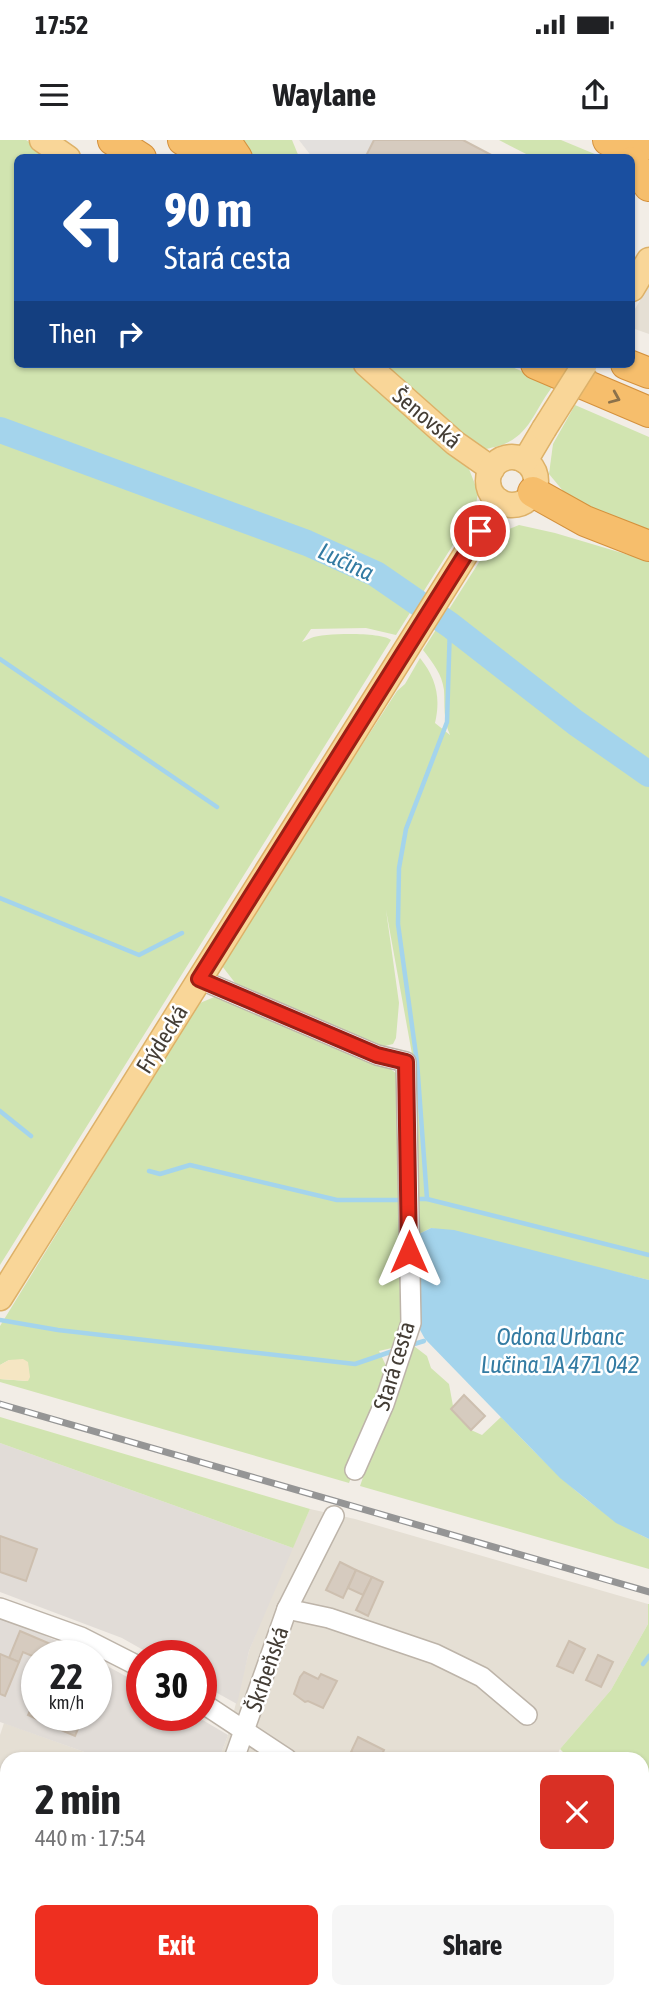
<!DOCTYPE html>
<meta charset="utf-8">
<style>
:root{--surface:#fff;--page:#f6f6f6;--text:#202124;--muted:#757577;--accent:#ee2f20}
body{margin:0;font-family:"Asap Condensed",sans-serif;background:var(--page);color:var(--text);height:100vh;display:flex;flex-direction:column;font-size:26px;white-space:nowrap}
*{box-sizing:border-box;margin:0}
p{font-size:23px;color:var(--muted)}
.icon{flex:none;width:38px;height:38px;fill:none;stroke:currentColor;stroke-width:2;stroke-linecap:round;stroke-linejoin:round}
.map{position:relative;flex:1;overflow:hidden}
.side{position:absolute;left:0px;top:1612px;width:649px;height:247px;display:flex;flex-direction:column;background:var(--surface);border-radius:21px 21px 0 0;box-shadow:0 2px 5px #0004}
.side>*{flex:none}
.hud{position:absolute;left:14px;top:14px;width:621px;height:214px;border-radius:10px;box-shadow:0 2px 5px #0004;background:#1a4fa0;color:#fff;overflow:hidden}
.speed{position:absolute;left:21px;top:1500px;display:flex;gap:14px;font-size:35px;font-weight:700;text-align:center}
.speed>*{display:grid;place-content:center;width:91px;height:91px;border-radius:50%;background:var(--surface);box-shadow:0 2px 5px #0004;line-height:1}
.speed small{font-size:18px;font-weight:400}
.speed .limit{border:10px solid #d22;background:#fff;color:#111}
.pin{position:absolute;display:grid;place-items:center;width:60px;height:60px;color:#fff;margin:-30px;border:4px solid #fff;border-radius:50%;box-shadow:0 2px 7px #0007}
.me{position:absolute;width:77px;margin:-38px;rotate:0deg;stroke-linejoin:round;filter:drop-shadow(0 0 5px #0008)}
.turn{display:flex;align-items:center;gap:24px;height:147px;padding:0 35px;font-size:32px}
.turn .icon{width:91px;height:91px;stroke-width:2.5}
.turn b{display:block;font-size:49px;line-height:60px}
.then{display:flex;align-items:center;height:66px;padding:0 35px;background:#0003;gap:14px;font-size:26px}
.round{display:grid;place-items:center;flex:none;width:74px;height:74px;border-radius:10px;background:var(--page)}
.head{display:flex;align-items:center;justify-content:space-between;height:119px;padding:0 35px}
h1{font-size:42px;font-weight:700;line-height:52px}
.action{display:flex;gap:14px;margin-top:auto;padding:14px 35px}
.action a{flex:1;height:80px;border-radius:10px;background:var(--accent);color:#fff;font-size:28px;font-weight:700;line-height:80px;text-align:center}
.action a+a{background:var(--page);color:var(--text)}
.status{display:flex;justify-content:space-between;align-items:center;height:49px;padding:0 35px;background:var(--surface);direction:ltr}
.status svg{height:19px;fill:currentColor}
header{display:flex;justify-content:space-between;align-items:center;height:91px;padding:0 35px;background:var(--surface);font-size:32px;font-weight:700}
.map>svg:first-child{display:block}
.residential{fill:#e5dfd4}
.industrial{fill:#e1dcd7}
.green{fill:#d1e4b0}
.sand{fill:#f5e6c3}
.parking{fill:#e3e0dd}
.water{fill:#a4d4ec}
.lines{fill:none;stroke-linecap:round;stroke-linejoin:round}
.stream{stroke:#a4d4ec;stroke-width:4.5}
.river{stroke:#a4d4ec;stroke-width:26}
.building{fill:#d6cbbf;stroke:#cdbfaf;stroke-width:2}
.minor-casing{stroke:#bdb4a9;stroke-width:22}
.major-casing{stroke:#ddb168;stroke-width:27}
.highway-casing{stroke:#d4913d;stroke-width:32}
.minor{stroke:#fff;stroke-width:19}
.major{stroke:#f9d698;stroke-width:24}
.highway{stroke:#f6be6c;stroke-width:30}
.rail-casing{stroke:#959595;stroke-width:7}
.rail{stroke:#fff;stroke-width:4.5;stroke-dasharray:13;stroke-linecap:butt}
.major-bridge-casing{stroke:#ddb168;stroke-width:27;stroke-linecap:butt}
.major-bridge{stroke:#f9d698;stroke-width:24}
.oneway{stroke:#8b714b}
.route-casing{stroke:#9b1f15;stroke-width:18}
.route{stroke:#ee2f20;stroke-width:12}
.labels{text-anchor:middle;stroke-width:5;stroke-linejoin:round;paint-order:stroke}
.street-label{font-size:23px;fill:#443d35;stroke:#fff}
.water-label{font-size:24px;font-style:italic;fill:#337ba2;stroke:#fff}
</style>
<div class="status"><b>17:52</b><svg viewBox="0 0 49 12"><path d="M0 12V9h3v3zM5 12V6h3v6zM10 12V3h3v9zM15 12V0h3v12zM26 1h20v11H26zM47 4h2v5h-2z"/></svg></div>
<header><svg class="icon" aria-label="menu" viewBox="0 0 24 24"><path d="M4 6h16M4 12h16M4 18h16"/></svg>Waylane<svg class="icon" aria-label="share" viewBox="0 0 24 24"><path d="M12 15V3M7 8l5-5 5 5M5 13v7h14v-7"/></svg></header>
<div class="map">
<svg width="649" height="1857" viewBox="0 0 649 1857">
<rect width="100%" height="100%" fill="#f2ede6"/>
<g class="residential">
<path d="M649,145V194L632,188V174Z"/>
<path d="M310,1369L355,1379L648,1464V1484L611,1550L560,1609L555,1619H219L228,1595L249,1511L272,1453Z"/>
<path d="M4,1583L104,1619H7V1663L0,1661V1595Z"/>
<path d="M642,1637L649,1639V1857H440L412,1852H642Z"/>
</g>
<g class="industrial">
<path d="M0,1303L293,1408L249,1511L237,1564L201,1544V1516L152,1515L122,1498L0,1452Z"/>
<path d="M0,1476L89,1515L37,1516V1575H96V1520L142,1545V1575H194L228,1595L219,1619H104L0,1582Z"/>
</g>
<g class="green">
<path d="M0,0H26L53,17L18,18V224H352L403,273L469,329L478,352L476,365L470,378L396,495L366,488L311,489L302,502C305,501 308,499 311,498C324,493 381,492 391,500L0,1125Z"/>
<path d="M242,0H292L299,17H254Z"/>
<path d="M499,0H561L602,17H532Z"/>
<path d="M377,224H505L554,245C533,270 531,298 495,307C489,308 486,310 480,308Z"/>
<path d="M575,265L649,297V394L569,358L549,334L553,304Z"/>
<path d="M519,385L555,393L649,421V1140L431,1088L415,1096L412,914L386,770L399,863L396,898L393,904L377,908L236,844L222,826L238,797L397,551L405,544L420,518C436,538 441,557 435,583L450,595C443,579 445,567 444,550C442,534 433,523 423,510L497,394Z"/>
<path d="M219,855L388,927L397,934L405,1172L396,1207L379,1211L389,1232L349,1343L0,1242V1239L27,1241L9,1220L0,1225V1186L193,872L200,863Z"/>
<path d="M410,1203L427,1216L431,1228L449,1244L453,1266L451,1269L471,1290L482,1295L501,1277C549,1327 586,1368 649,1399V1429L360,1346Z"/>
<path d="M0,1277L310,1369L293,1408L0,1303Z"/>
<path d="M648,1464H649V1639L642,1637V1619H570L560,1609L611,1550L648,1484Z"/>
<path d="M0,1661L7,1663V1852H412L440,1857H76L56,1852L52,1857H0Z"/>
</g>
<path class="sand" d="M23,1219L28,1222L30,1237L28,1241L0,1239V1225L9,1220Z"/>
<path class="parking" d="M299,0H374L365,18L312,17Z"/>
<path class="water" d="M431,1088L454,1090L649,1140V1399L616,1383L560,1338L425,1199L420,1190L415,1096Z"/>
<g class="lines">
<g class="stream">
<path d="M0,519L217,667"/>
<path d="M0,758L139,815L182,793"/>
<path d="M0,971L31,996"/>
<path d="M149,1031L160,1034L190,1025L337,1060H403"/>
<path d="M415,1059H427L649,1115"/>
<path d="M427,1059L417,922L398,784L399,728L406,689L447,582L450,485"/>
<path d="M0,1180L58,1190L355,1224L396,1210"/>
<path d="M411,1205L424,1201"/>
<path d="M643,1524L649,1516"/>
<path d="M0,1799L7,1806"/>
<path d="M124,1852L139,1857"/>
</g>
<path class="river" d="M0,290L307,403L376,434L450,485L576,583L649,634"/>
</g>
<g class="building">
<path d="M374,0H463L497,18H365Z"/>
<path d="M464,1255L485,1276L471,1290L451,1269Z"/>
<path d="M0,1396L37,1409L26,1441L0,1432Z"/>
<path d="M340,1422L356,1430L343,1458L326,1450Z"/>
<path d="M356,1430L372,1437L363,1455L348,1448Z"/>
<path d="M372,1437L383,1442L368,1476L356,1470Z"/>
<path d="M20,1491L67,1511L65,1516H37V1518L23,1512L19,1522L9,1518Z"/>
<path d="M569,1501L585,1509L573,1533L557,1526Z"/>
<path d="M0,1514L19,1522L5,1556L0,1554Z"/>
<path d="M598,1515L613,1522L601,1547L586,1540Z"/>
<path d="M304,1532L318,1539L321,1534L337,1541L323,1568L308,1561L305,1562L294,1554L300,1537Z"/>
<path d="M37,1555V1575H62L56,1588L28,1575Z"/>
<path d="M62,1575H84L75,1596L56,1588Z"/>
<path d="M358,1597L384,1610L380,1619H365L351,1612Z"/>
</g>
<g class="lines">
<g class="minor-casing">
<g id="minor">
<path d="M199,839L377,915L406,922L411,1183L384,1264L355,1330"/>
<path d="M334,1376L287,1469L329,1478L435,1514L482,1537L527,1575"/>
<path d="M0,1468L81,1497L142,1528"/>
<path d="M201,1562L287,1619"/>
<path d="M234,1619L287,1469"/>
<path d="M602,1852L609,1857"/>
</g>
</g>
<g class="major-casing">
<g id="major">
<path d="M42,0L68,18"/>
<path d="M632,149L649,120"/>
<path d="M366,224L455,303L492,329"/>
<circle cx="512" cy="341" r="24"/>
<path d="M525,321L544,289"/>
<path d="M0,1158L499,361"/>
</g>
</g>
<g class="highway-casing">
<g id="highway">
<path d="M113,0L141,18"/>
<path d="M183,0L213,18"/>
<path d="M225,0L237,18"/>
<path d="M608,0L619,3L649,4"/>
<path d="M632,22L649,46"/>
<path d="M536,224L649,272"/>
<path d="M626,224L649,233"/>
<path d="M533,352L585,381L649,406"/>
</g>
</g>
<use href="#minor" class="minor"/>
<use href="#major" class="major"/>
<use href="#highway" class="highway"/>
<g class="rail-casing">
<path id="rail" d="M0,1264L649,1452"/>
</g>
<use href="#rail" class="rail"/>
<g class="major-bridge-casing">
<path id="major-bridge" d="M544,289L585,224"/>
</g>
<use href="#major-bridge" class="major-bridge"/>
</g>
<defs><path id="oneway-chevron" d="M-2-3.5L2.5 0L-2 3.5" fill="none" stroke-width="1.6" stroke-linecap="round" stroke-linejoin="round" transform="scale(1.75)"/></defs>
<use class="oneway" href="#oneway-chevron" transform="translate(615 258) rotate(23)"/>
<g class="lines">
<g class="route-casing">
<path id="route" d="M409,1112L406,922L377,915L199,839L480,391"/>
</g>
<use href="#route" class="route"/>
</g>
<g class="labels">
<g class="street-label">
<text transform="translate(427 278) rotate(40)" y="8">Šenovská</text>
<text transform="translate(162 899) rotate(-58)" y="8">Frýdecká</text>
<text transform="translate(394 1226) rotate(-73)" y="8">Stará cesta</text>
<text transform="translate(267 1529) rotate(-71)" y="8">Škrbeňská</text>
</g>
<g class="water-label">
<text transform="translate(346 422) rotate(25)" y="8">Lučina</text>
<text x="560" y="1205">Odona Urbanc<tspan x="560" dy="28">Lučina 1A 471 042</tspan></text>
</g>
</g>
</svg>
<div class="speed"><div>22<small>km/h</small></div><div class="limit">30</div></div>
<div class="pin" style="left:480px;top:391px;background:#d93025"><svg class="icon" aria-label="arrive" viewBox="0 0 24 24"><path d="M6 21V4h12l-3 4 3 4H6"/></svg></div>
<svg class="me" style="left:409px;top:1112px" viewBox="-20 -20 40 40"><path d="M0-17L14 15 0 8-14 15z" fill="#ee2f20" stroke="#fff" stroke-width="4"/></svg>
<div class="hud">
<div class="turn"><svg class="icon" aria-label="left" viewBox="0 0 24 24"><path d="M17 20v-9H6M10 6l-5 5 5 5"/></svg><div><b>90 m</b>Stará cesta</div></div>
<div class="then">Then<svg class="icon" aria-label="right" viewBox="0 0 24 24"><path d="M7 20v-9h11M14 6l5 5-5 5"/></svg></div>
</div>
<section class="side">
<div class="head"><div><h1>2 min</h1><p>440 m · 17:54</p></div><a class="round" style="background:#d93025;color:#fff"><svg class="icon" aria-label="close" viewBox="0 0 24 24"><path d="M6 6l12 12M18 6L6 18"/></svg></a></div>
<div class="action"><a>Exit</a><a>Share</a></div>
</section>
</div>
